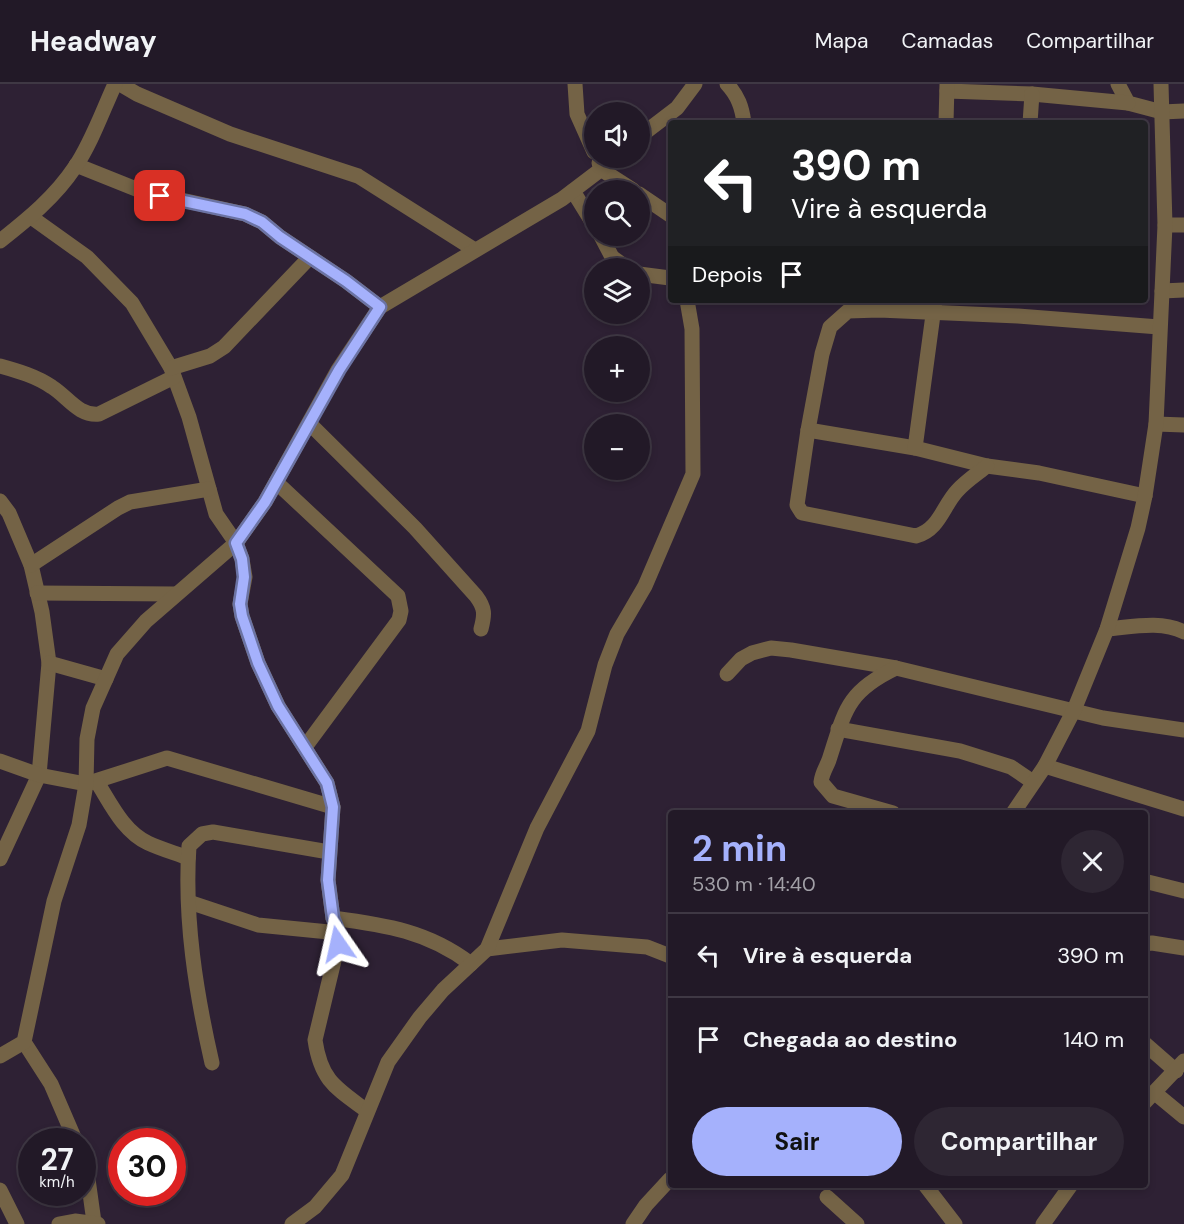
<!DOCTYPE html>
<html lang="pt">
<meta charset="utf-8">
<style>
:root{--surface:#221927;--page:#2e2633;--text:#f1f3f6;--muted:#a2a0a7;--line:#3f3844;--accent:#a5b1fc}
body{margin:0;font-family:"DM Sans",sans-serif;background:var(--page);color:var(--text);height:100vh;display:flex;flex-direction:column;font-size:22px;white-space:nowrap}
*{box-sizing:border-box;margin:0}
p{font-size:20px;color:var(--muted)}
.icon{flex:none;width:33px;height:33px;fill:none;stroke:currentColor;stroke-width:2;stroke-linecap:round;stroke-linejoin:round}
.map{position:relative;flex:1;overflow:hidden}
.side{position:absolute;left:668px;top:726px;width:480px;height:378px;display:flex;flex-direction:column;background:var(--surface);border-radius:6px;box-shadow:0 3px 9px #0003,0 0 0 2px var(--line)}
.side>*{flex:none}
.guide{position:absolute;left:668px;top:36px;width:480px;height:183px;border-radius:6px;box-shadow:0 3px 9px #0003,0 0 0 2px var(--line);background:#202124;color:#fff;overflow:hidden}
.buttons{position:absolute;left:584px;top:18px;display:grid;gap:12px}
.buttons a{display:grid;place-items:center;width:66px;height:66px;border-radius:50%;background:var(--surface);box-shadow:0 3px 9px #0003,0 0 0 2px var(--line);font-size:30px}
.speed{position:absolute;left:18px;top:1044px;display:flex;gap:12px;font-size:30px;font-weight:700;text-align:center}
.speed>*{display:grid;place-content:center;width:78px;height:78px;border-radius:50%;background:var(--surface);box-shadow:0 3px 9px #0003,0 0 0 2px var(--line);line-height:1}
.speed small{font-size:15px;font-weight:400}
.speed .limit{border:9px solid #d22;background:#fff;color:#111}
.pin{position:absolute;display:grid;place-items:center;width:51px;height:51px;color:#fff;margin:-26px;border-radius:12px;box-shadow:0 3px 9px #0006}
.me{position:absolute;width:66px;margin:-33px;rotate:349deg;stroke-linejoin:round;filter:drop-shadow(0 0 4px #0008)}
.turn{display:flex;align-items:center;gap:21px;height:126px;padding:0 24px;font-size:27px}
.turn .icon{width:78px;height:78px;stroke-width:2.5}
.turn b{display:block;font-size:42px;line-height:51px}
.then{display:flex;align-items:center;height:57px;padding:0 24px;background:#0003;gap:12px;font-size:22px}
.round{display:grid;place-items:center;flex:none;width:63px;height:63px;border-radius:32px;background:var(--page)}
.headline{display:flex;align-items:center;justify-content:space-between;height:102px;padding:0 24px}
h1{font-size:36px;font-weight:700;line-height:45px;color:var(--accent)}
.action{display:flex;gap:12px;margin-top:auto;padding:12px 24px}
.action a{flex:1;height:69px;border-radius:36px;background:var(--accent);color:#111;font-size:24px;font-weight:700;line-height:69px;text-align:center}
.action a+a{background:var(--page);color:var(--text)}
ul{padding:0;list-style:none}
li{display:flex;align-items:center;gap:18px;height:84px;padding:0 24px;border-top:2px solid var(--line)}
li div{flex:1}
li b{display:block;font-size:22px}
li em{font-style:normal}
header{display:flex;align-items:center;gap:36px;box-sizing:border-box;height:84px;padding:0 30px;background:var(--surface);border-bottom:2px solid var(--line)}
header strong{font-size:28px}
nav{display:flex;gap:33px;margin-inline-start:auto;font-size:21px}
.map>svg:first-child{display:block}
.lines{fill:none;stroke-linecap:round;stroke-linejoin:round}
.minor{stroke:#746346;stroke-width:15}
.route-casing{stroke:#6b73a4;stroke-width:15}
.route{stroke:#a5b1fc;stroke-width:10}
</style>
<header>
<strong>Headway</strong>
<nav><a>Mapa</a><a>Camadas</a><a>Compartilhar</a></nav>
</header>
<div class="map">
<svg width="1184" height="1140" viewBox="0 0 1184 1140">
<rect width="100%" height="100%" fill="#2e2134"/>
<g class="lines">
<g class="minor">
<path d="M120,0L137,10L230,50L358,92L475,166"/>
<path d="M575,0L577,30L594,68"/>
<path d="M727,0C738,12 742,23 744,39"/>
<path d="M1118,0L1128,19L1162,28L1184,27"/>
<path d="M947,7L1032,10L1128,19"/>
<path d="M946,39L947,0"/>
<path d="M1030,39L1032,10"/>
<path d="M639,53L677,24L695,0"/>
<path d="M599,79L602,86L633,106"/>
<path d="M76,81L141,107L245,130L262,138L280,153L346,197L380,223"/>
<path d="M573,107L594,141"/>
<path d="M639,110L670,131"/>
<path d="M31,133L87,173L132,219L171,284L189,333L216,430L236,459L242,475L245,493L240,520L242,532L258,579L278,622L327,699L333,723L328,796L333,834L339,849L338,860L315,956C321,997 336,1004 367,1027"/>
<path d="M1165,141H1184"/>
<path d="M601,152L612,173L627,184"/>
<path d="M0,157C28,135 55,113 75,83C91,60 103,26 115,0"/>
<path d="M639,190L670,194"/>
<path d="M1162,207L1184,206"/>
<path d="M0,282C18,287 36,292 52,303C68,313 78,332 99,330L174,293"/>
<path d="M171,284L210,272L224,263L310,173"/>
<path d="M309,339L415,444L476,512C485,524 485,530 481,545"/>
<path d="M1156,340L1184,341"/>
<path d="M808,346L915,364L987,382L1039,389L1145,412"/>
<path d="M915,364L935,216"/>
<path d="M987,382C977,390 966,397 957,407C943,422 939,446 916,452L802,429L797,421L808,346L822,270L830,243L848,227L879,226L1018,232L1159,243"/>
<path d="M276,398L398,512L401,527L399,536L305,663"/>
<path d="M0,417L9,429L31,481L42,528L49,579L39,691L0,775"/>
<path d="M31,481L118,424L130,418L209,405"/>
<path d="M37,509L175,510"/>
<path d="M1107,545C1131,543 1162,536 1184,548"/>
<path d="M49,579L106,595"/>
<path d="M727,590L741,575L752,569L771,564L791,566L896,584L1103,634L1184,646"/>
<path d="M838,645L960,667L1011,683L1033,698"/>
<path d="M0,677L39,691L86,700L167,674L333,723"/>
<path d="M1045,682L1184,725"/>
<path d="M97,698C111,720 123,747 148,759C161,765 175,769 188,774"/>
<path d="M893,729L833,712L821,698C822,689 826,684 829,676C845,627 846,608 896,584"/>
<path d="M1013,729L1045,682L1074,626L1107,545L1138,444L1145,412L1156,340L1165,141L1161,0"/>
<path d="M1144,797L1184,807"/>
<path d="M189,818L258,841L339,849"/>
<path d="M333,834C385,841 428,847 471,880"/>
<path d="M1144,860L1152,859L1184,864"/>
<path d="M487,865L562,856L647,863L670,872"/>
<path d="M24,958L51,1000L76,1058"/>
<path d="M1144,959L1176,987"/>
<path d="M0,972L24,958L54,817L79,741L86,700L87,655L93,624L117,570L146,537L236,459L265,418L338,286L380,223L562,115L616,74"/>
<path d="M212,979C196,909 184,835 189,762L202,750L213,748L329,768"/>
<path d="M1155,1009L1184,1033"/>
<path d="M1144,1019L1184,977"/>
<path d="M82,1076L87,1088L94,1138"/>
<path d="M925,1101L955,1140"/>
<path d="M0,1106L17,1140"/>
<path d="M827,1113L857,1140"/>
<path d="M59,1140L75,1137L98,1140"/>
<path d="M292,1140L315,1123L342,1091L388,978L420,933L443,906L487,865L537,744L588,647L605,581L617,550L645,502L693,390L692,245L687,216"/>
<path d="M633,1140L646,1121L670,1095"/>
<path d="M1043,1140L1071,1101"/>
</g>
</g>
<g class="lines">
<g class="route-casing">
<path id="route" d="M160,112L245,130L262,138L280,153L346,197L380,223L339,286L265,418L236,459L242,475L244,493L240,520L242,532L258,579L278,622L327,699L333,723L328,796L333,834L339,849L338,860"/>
</g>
<use href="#route" class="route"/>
</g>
</svg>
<div class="buttons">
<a><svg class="icon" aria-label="sound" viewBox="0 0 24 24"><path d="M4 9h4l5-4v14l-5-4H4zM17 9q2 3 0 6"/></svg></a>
<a><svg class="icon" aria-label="search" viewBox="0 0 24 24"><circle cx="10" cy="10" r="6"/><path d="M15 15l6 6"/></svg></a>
<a><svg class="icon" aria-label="layers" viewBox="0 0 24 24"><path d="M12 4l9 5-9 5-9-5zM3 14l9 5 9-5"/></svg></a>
<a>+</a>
<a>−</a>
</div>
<div class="speed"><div>27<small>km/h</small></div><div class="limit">30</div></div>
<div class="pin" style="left:160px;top:112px;background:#d93025"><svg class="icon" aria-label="arrive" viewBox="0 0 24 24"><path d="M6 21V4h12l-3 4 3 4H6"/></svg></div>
<svg class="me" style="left:338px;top:860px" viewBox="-20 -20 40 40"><path d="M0-17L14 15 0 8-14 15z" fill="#a5b1fc" stroke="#fff" stroke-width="4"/></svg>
<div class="guide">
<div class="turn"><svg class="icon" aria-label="left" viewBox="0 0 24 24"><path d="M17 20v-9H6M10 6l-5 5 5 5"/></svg><div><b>390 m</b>Vire à esquerda</div></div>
<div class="then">Depois<svg class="icon" aria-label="arrive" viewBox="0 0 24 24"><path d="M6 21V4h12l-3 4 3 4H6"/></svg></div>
</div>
<section class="side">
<div class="headline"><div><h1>2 min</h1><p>530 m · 14:40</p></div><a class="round"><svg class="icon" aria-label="close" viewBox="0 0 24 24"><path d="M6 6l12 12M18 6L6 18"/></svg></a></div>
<ul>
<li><svg class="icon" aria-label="left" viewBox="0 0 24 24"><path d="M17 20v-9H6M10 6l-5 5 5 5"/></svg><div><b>Vire à esquerda</b></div><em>390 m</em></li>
<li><svg class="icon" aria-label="arrive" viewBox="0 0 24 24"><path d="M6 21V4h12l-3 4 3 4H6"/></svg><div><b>Chegada ao destino</b></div><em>140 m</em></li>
</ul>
<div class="action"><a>Sair</a><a>Compartilhar</a></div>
</section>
</div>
